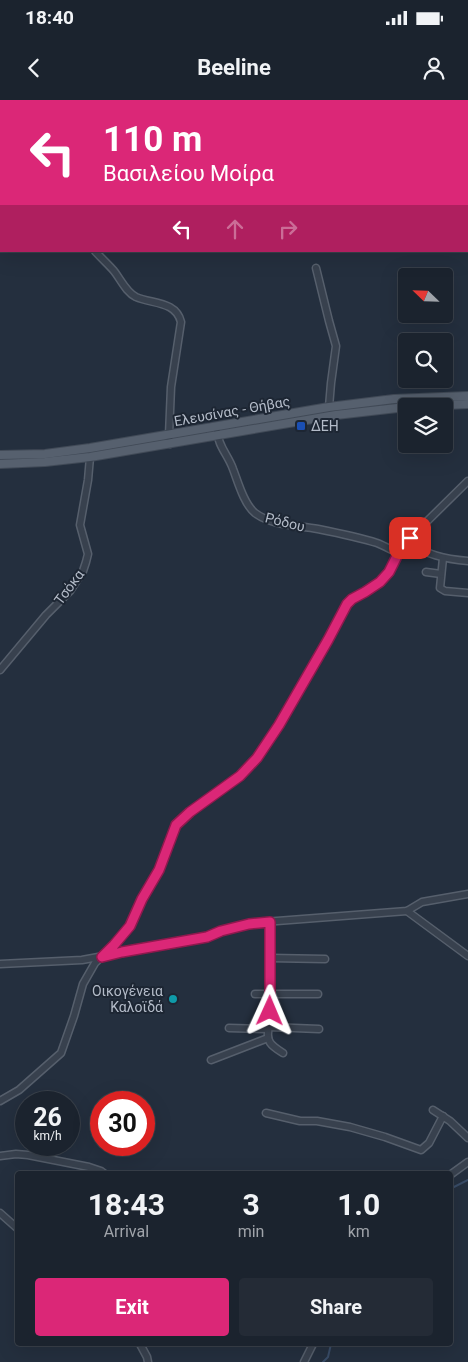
<!DOCTYPE html>
<meta charset="utf-8">
<style>
:root{--surface:#1b232e;--page:#242b36;--text:#f1f3f6;--muted:#a0a4aa;--line:#39404a;--accent:#db2777}
body{margin:0;font-family:Roboto,sans-serif;background:var(--page);color:var(--text);height:100vh;display:flex;flex-direction:column;font-size:19px;white-space:nowrap}
*{box-sizing:border-box;margin:0}
p{font-size:16px;color:var(--muted)}
.icon{flex:none;width:28px;height:28px;fill:none;stroke:currentColor;stroke-width:2;stroke-linecap:round;stroke-linejoin:round}
.map{position:relative;flex:1;overflow:hidden}
.panel{position:absolute;left:15px;top:1071px;width:438px;height:175px;display:flex;flex-direction:column;background:var(--surface);border-radius:5px;box-shadow:0 5px 20px #0002,0 0 0 1px var(--line)}
.panel>*{flex:none}
.hud{position:absolute;left:0px;top:0px;width:469px;height:152px;box-shadow:0 5px 20px #0002,0 0 0 1px var(--line);background:#db2777;color:#fff;overflow:hidden}
.needle{width:32px;rotate:293deg}
.controls{position:absolute;left:398px;top:168px;display:grid;gap:10px}
.controls a{display:grid;place-items:center;width:55px;height:55px;border-radius:5px;background:var(--surface);box-shadow:0 5px 20px #0002,0 0 0 1px var(--line);font-size:25px}
.speed{position:absolute;left:15px;top:991px;display:flex;gap:10px;font-size:25px;font-weight:700;text-align:center}
.speed>*{display:grid;place-content:center;width:65px;height:65px;border-radius:50%;background:var(--surface);box-shadow:0 5px 20px #0002,0 0 0 1px var(--line);line-height:1}
.speed small{font-size:12px;font-weight:400}
.speed .limit{border:8px solid #d22;background:#fff;color:#111}
.pin{position:absolute;display:grid;place-items:center;width:42px;height:42px;color:#fff;margin:-21px;border-radius:10px;box-shadow:0 2px 8px #0006}
.me{position:absolute;width:55px;margin:-28px;rotate:1deg;stroke-linejoin:round;filter:drop-shadow(0 0 4px #0008)}
.turn{display:flex;align-items:center;gap:18px;height:105px;padding:0 20px;font-size:22px}
.turn .icon{width:65px;height:65px;stroke-width:2.5}
.turn b{display:block;font-size:35px;line-height:42px}
.lanes{display:flex;align-items:center;height:48px;padding:0 20px;background:#0003;justify-content:center;gap:25px;direction:ltr}
.lanes .off{opacity:.35}
.eta{display:flex;justify-content:space-evenly;align-items:center;height:85px;text-align:center}
.eta b{font-size:30px;font-weight:700;line-height:35px}
.cta{display:flex;gap:10px;margin-top:auto;padding:10px 20px}
.cta a{flex:1;height:58px;border-radius:5px;background:var(--accent);color:#fff;font-size:20px;font-weight:700;line-height:58px;text-align:center}
.cta a+a{background:var(--page);color:var(--text)}
.status{display:flex;justify-content:space-between;align-items:center;height:35px;padding:0 25px;background:var(--surface);direction:ltr}
.status svg{height:14px;fill:currentColor}
header{display:flex;justify-content:space-between;align-items:center;height:65px;padding:0 20px;background:var(--surface);font-size:22px;font-weight:700}
.map>svg:first-child{display:block}
.lines{fill:none;stroke-linecap:round;stroke-linejoin:round}
.stream{stroke:#394c67;stroke-width:2}
.minor-casing{stroke:#565f6c;stroke-width:9}
.major-casing{stroke:#414a57;stroke-width:10}
.highway-casing{stroke:#434c59;stroke-width:11}
.minor{stroke:#38414e;stroke-width:6}
.major{stroke:#56606e;stroke-width:8}
.highway{stroke:#746855;stroke-width:9}
.rail{stroke:#5a6575;stroke-width:2;stroke-dasharray:5 5;stroke-linecap:butt}
.route-casing{stroke:#8e194d;stroke-width:12}
.route{stroke:#db2777;stroke-width:9}
.transit-dot{fill:#1a4fb4;stroke:#1d2633;stroke-width:2}
.culture-dot{fill:#0f9aa8;stroke:#1d2633;stroke-width:2}
.labels{text-anchor:middle;stroke-width:4;stroke-linejoin:round;paint-order:stroke}
.street-label{font-size:14px;fill:#b4bcc9;stroke:#1d2633}
.poi-label{font-size:14px;fill:#b4bcc9;stroke:#1d2633;text-anchor:start}
</style>
<div class="status"><b>18:40</b><svg viewBox="0 0 49 12"><path d="M0 12V9h3v3zM5 12V6h3v6zM10 12V3h3v9zM15 12V0h3v12zM26 1h20v11H26zM47 4h2v5h-2z"/></svg></div>
<header><svg class="icon" aria-label="back" viewBox="0 0 24 24"><path d="M15 5l-7 7 7 7"/></svg>Beeline<svg class="icon" aria-label="person" viewBox="0 0 24 24"><circle cx="12" cy="8" r="4"/><path d="M4 21q1-7 8-7t8 7"/></svg></header>
<div class="map">
<svg width="468" height="1262" viewBox="0 0 468 1262">
<rect width="100%" height="100%" fill="#242f3e"/>
<g class="lines">
<g class="stream">
<path d="M450,1089L468,1080"/>
<path d="M323,1262L328,1257L331,1244"/>
</g>
<g class="minor-casing">
<g id="minor">
<path d="M0,73L1,74"/>
<path d="M95,151C101,158 108,164 114,171C121,180 126,192 136,197C152,204 176,201 181,222L171,287L169,335L170,344"/>
<path d="M316,168L329,221L336,246L331,283L329,307"/>
<path d="M217,331C218,346 228,355 233,369C238,382 244,404 255,413C272,426 298,425 318,429C338,433 358,437 377,443C385,446 391,450 398,453"/>
<path d="M407,441C426,455 445,459 468,461"/>
<path d="M443,458L440,488L445,491L468,493"/>
<path d="M426,472L441,474"/>
<path d="M0,570L46,515L70,491L83,471L86,462L88,454L80,425L88,380L90,357"/>
<path d="M407,811L468,856"/>
<path d="M270,822L269,927C265,942 272,946 283,953"/>
<path d="M270,858L325,859"/>
<path d="M0,864L82,860L207,837L232,828L264,822L407,811L422,802L468,794"/>
<path d="M255,894H318"/>
<path d="M269,927L319,929"/>
<path d="M229,928L268,929"/>
<path d="M211,960L268,938"/>
<path d="M0,1001L19,990L61,953L74,916L83,884L95,863L114,845L131,826L145,793L159,769L176,725L189,712L240,676L257,658L279,625L328,540L347,504L352,499L380,482L389,472L400,450L407,441L468,381"/>
<path d="M433,1010L450,1021L468,1038"/>
<path d="M266,1013L300,1021H317L350,1027L385,1037L421,1050L429,1043L443,1016"/>
<path d="M0,1056L16,1054L28,1055L89,1067L101,1071L105,1074"/>
<path d="M450,1075L468,1062"/>
<path d="M0,1113L18,1129"/>
<path d="M140,1244L147,1257L148,1262"/>
<path d="M304,1262L313,1244"/>
</g>
</g>
<g class="major-casing">
<g id="major">
<path d="M424,306L468,304"/>
<path d="M0,355L45,354L90,348L329,307L394,299L468,296"/>
<path d="M0,364L45,362L90,357L336,315L406,307"/>
</g>
</g>
<g class="highway-casing">
<g id="highway">
<path d="M425,0L426,1"/>
<path d="M454,0V1"/>
<path d="M468,26V27"/>
<path d="M468,81V82"/>
<path d="M468,99V100"/>
</g>
</g>
<use href="#minor" class="minor"/>
<use href="#major" class="major"/>
<use href="#highway" class="highway"/>
<g class="rail">
<path d="M442,0L443,1"/>
<path d="M468,55V56"/>
</g>
</g>
<g class="lines">
<g class="route-casing">
<path id="route" d="M270,911V822L249,824L221,831L207,837L122,852L102,857L114,845L130,826L142,799L159,770L176,725L190,712L240,676L257,658L279,625L328,540L347,504L352,499L365,492L380,482L389,472L400,450L410,438"/>
</g>
<use href="#route" class="route"/>
</g>
<rect class="transit-dot" x="296" y="321" width="10" height="10" rx="2.5"/>
<circle class="culture-dot" cx="173" cy="899" r="5"/>
<g class="labels">
<g class="street-label">
<text transform="translate(232 311) rotate(-10)" y="5">Ελευσίνας - Θήβας</text>
<text transform="translate(285 422) rotate(14)" y="5">Ρόδου</text>
<text transform="translate(69 487) rotate(-53)" y="5">Τσόκα</text>
</g>
<g class="poi-label">
<text x="311" y="331">ΔΕΗ</text>
<text x="163" y="896" text-anchor="end">Οικογένεια<tspan x="163" dy="16">Καλοϊδά</tspan></text>
</g>
</g>
</svg>
<div class="controls">
<a><svg class="needle" viewBox="-14 -14 28 28"><path d="M0-13l5 13h-10z" fill="#e53935"/><path d="M0 13l5-13h-10z" fill="#a0a4aa"/></svg></a>
<a><svg class="icon" aria-label="search" viewBox="0 0 24 24"><circle cx="10" cy="10" r="6"/><path d="M15 15l6 6"/></svg></a>
<a><svg class="icon" aria-label="layers" viewBox="0 0 24 24"><path d="M12 4l9 5-9 5-9-5zM3 14l9 5 9-5"/></svg></a>
</div>
<div class="speed"><div>26<small>km/h</small></div><div class="limit">30</div></div>
<div class="pin" style="left:410px;top:438px;background:#d93025"><svg class="icon" aria-label="arrive" viewBox="0 0 24 24"><path d="M6 21V4h12l-3 4 3 4H6"/></svg></div>
<svg class="me" style="left:270px;top:911px" viewBox="-20 -20 40 40"><path d="M0-17L14 15 0 8-14 15z" fill="#db2777" stroke="#fff" stroke-width="4"/></svg>
<div class="hud">
<div class="turn"><svg class="icon" aria-label="left" viewBox="0 0 24 24"><path d="M17 20v-9H6M10 6l-5 5 5 5"/></svg><div><b>110 m</b>Βασιλείου Μοίρα</div></div>
<div class="lanes"><svg class="icon" aria-label="left" viewBox="0 0 24 24"><path d="M17 20v-9H6M10 6l-5 5 5 5"/></svg><svg class="icon off" aria-label="ahead" viewBox="0 0 24 24"><path d="M12 20V5M6 11l6-6 6 6"/></svg><svg class="icon off" aria-label="right" viewBox="0 0 24 24"><path d="M7 20v-9h11M14 6l5 5-5 5"/></svg></div>
</div>
<section class="panel">
<div class="eta">
<div><b>18:43</b><p>Arrival</p></div>
<div><b>3</b><p>min</p></div>
<div><b>1.0</b><p>km</p></div>
</div>
<div class="cta"><a>Exit</a><a>Share</a></div>
</section>
</div>
